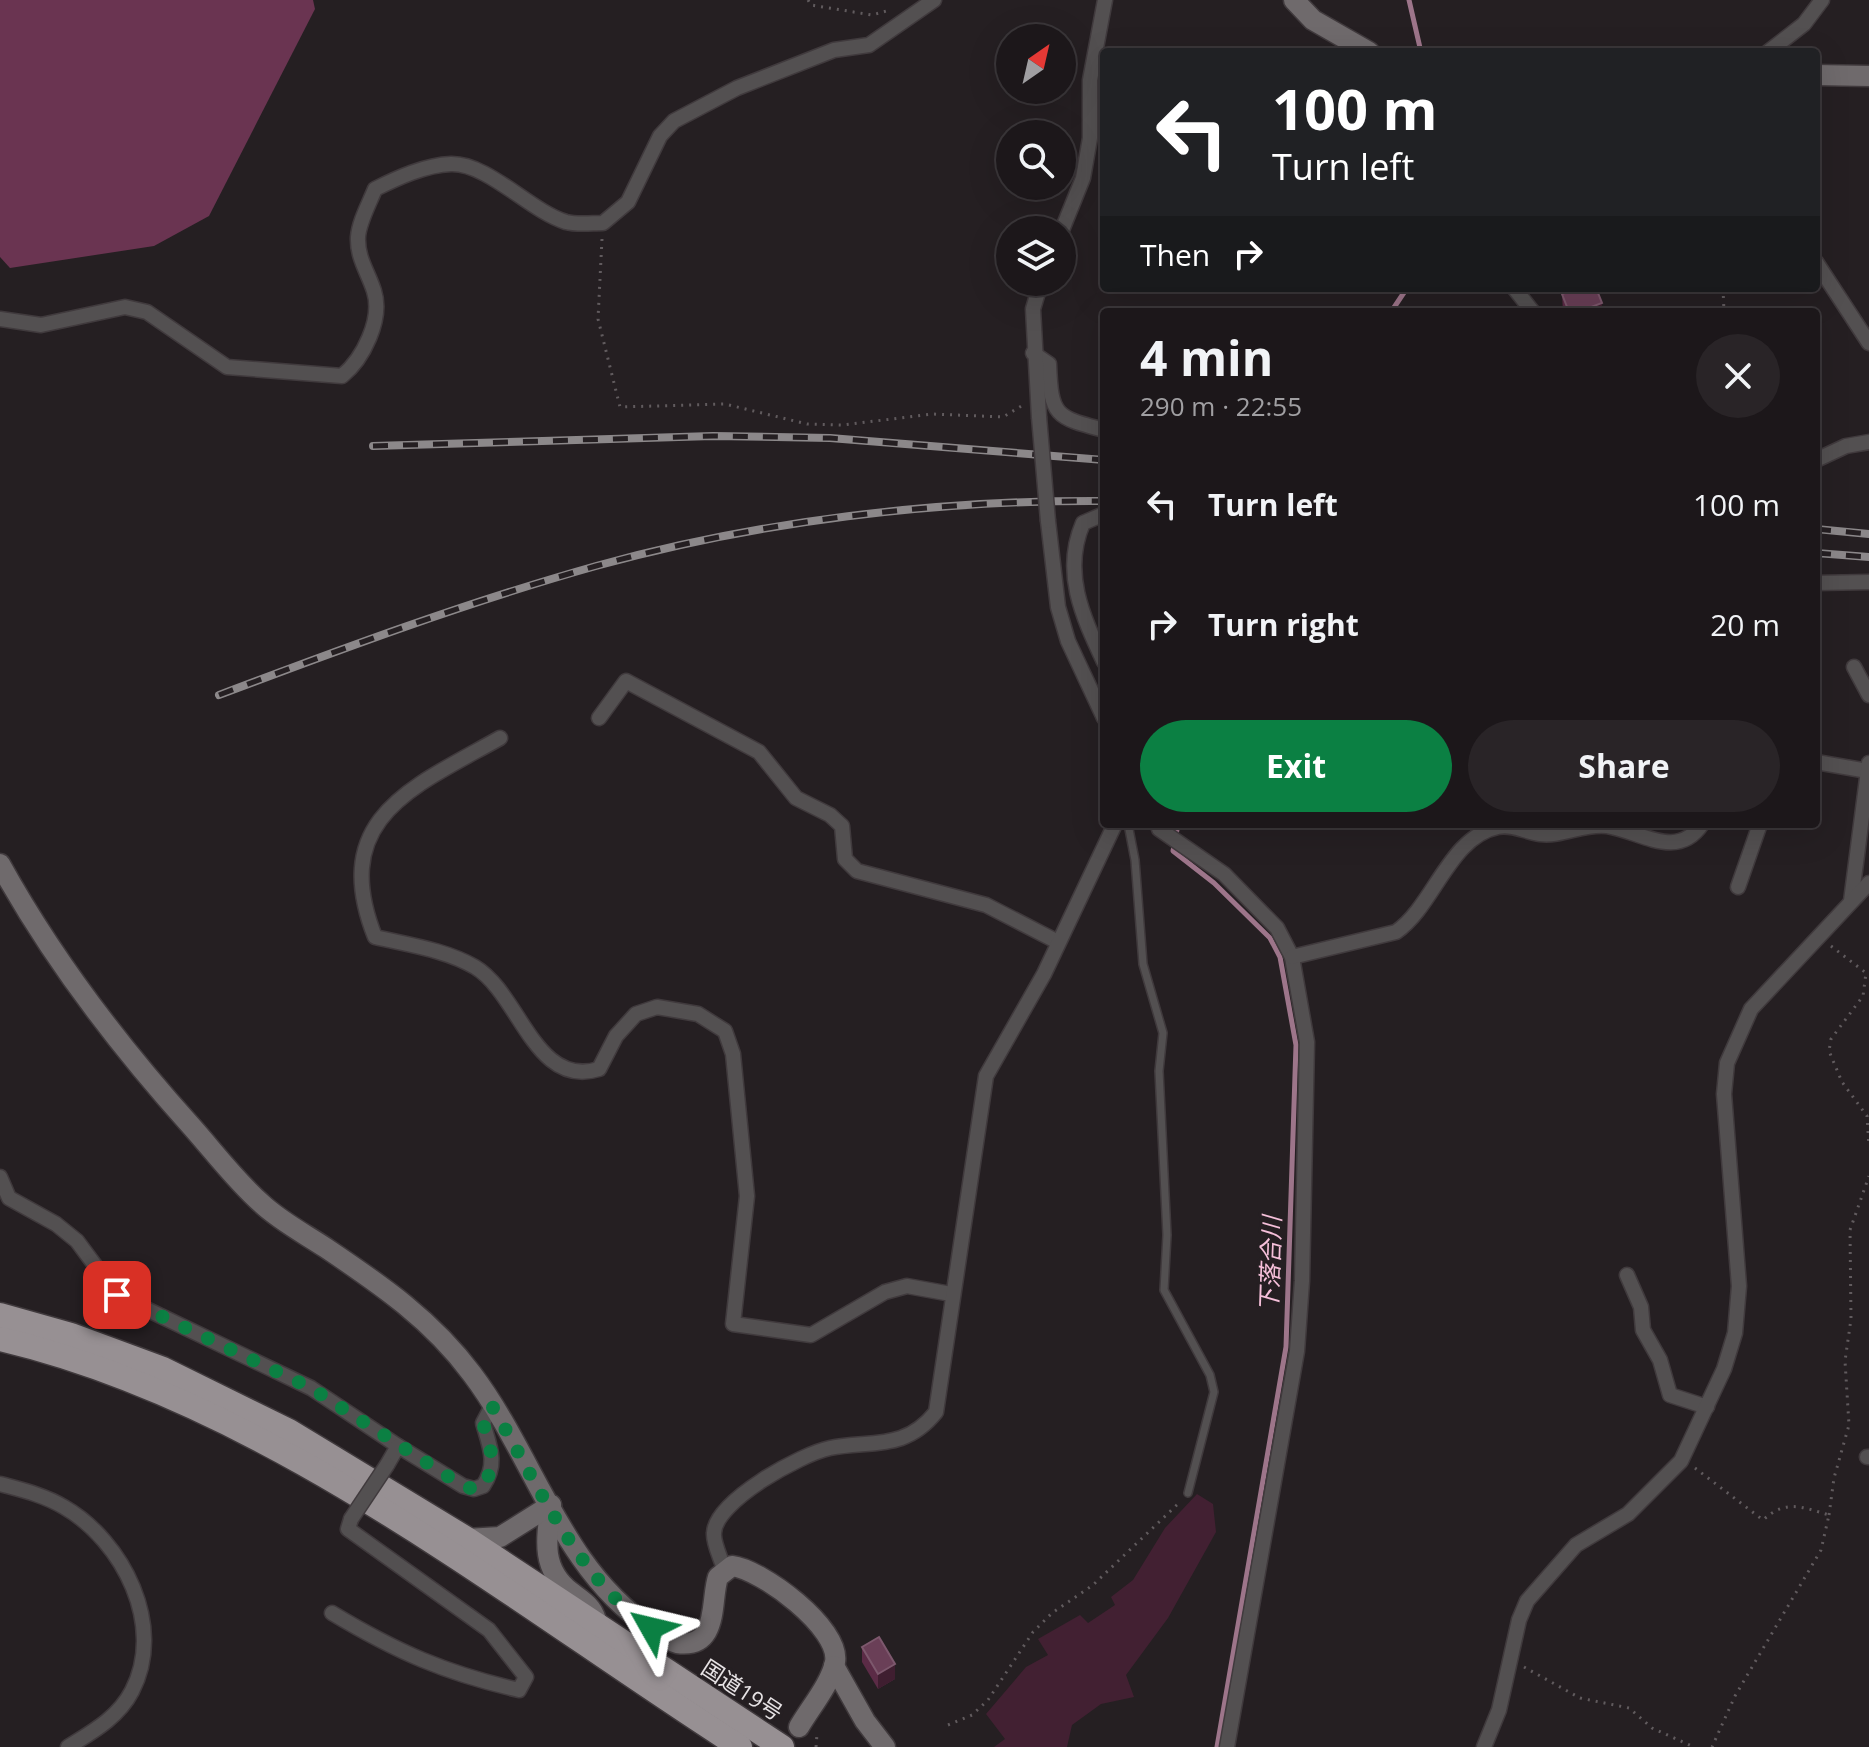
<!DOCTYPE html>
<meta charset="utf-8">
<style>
:root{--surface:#1c171a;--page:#292427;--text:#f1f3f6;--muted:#a09fa2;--line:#3a3639;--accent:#0b8043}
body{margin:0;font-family:"Open Sans","Noto Sans JP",sans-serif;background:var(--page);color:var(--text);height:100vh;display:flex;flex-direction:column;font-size:30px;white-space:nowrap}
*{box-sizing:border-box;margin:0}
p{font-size:26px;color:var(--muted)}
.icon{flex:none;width:44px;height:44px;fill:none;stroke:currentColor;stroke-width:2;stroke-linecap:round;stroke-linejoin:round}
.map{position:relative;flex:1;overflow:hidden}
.drawer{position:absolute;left:1100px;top:308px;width:720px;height:520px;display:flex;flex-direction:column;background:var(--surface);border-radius:8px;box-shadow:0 8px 32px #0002,0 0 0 2px var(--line)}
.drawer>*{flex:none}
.hud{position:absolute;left:1100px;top:48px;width:720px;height:244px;border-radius:8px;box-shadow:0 8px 32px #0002,0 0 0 2px var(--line);background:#202124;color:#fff;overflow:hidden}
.needle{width:52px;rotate:34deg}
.tools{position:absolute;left:996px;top:24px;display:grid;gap:16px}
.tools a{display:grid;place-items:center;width:80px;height:80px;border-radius:50%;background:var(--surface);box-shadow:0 8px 32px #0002,0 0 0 2px var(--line);font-size:40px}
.pin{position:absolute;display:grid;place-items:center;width:68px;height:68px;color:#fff;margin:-34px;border-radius:16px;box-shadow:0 4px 12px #0006}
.me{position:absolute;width:88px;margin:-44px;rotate:307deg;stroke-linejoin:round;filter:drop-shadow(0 0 6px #0008)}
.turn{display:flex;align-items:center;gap:28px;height:168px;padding:0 40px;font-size:36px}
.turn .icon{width:104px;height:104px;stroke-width:2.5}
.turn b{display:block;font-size:56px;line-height:68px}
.then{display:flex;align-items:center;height:76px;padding:0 40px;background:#0003;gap:16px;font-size:30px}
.round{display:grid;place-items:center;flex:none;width:84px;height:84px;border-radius:42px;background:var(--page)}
.overview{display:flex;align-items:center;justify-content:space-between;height:136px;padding:0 40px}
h1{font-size:48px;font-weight:700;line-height:60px}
.cta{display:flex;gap:16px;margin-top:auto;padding:16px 40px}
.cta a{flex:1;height:92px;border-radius:48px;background:var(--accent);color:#fff;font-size:32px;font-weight:700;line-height:92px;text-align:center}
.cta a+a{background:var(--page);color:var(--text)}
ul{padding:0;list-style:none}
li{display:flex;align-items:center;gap:24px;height:120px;padding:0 40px}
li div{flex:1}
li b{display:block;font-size:30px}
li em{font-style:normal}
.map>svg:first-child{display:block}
.green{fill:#422032}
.forest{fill:#6a3451}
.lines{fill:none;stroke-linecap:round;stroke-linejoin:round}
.stream{stroke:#9d758a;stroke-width:5}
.lane-casing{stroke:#403a3d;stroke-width:10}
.street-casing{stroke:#403a3d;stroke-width:17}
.secondary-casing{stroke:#403a3d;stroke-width:23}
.highway-casing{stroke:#403a3d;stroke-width:27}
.path{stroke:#615b5e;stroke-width:3;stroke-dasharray:2 6;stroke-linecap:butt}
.lane{stroke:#535051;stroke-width:7}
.street{stroke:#535051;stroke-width:14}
.secondary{stroke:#6f6a6c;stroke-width:20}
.highway{stroke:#979093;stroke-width:24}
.rail-casing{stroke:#8c888a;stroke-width:8}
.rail{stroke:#251f22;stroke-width:5;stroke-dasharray:15;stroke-linecap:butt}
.street-bridge-casing{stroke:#403a3d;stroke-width:17;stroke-linecap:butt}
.street-bridge{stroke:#535051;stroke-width:14}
.wall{fill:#5b2b46}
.shaded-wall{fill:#3f1e30}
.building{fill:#6a3f57;stroke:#7d586d;stroke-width:2}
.route{stroke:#0b8043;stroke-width:14;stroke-dasharray:0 25.2}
.labels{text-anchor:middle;stroke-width:6;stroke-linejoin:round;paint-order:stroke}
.street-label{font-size:22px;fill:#e7e3e5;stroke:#251f22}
.water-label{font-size:24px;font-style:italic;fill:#f6c0da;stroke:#251f22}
</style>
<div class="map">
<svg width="1869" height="1747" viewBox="0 0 1869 1747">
<rect width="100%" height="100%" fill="#251f22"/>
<path class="green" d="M1197,1494L1213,1504L1216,1532L1168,1618L1126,1675L1134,1697L1101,1704L1072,1725L1067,1747H994L1005,1739L986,1714L1026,1667L1048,1655L1038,1639L1080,1615L1088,1623L1115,1605L1111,1597L1133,1580L1165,1528Z"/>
<path class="forest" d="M0,0H313L315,9L209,216L154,246L10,268L0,257Z"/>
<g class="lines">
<g class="stream">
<path d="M1409,0L1421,52"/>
<path d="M1391,312L1407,288"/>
<path d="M1178,824L1173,851L1214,883L1270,938L1280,957L1296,1045L1286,1347L1217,1747"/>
</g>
<g class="lane-casing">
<path id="lane" d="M1128,824L1135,860L1143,964L1163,1033L1159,1071L1167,1235L1164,1290L1210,1375L1214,1392L1188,1493"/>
</g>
<g class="street-casing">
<g id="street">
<path d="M1768,52L1804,24L1822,0"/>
<path d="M1062,230L1083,178L1090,138V80L1105,0"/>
<path d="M1816,262L1869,343"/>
<path d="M1514,288L1533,312"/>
<path d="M0,319L41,325L125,307L147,312L227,367L342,376C363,359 383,319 374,291C368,272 357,258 358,237C359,222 369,204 375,189C397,178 425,165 451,164C488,163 530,211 566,222C577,225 592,223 603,223L628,202L660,136L674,121L737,88L834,50L869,45L934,0"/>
<path d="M1033,353L1049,364C1051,416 1055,417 1104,430"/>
<path d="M1039,417L1033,309L1041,282"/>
<path d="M1816,460L1846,446L1869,442"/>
<path d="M1104,514L1083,523C1062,572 1082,615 1104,662"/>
<path d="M1048,521L1058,607L1068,641L1104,718"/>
<path d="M1816,583L1869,582"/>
<path d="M1854,667L1869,695"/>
<path d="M599,718L626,681L759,752L796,798L830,815L842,826L845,859L857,871L986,905L1058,942"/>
<path d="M500,738C413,787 328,818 375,937C409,945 446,950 475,967C520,994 535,1089 599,1069L616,1036L636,1014L657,1007L698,1014L725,1031L733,1054L747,1196L733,1324L811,1335L885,1292L907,1286L951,1294"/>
<path d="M1816,762L1868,771"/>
<path d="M1158,824L1159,829L1224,874L1277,928L1292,957L1307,1042L1302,1281L1297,1351L1227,1747"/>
<path d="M1738,887L1760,824"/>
<path d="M1851,901L1869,763"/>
<path d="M1292,957L1396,932C1434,906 1449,837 1498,827C1513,824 1525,832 1540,834C1562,837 1584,823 1607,826C1640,831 1677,861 1702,824"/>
<path d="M0,1177L9,1198L56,1224L77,1241L117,1295L311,1388L398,1446"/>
<path d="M1627,1275L1641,1307L1643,1330L1660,1360L1670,1395L1707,1407"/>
<path d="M1867,1457H1869"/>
<path d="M387,1465L398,1446L463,1486L474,1489L483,1486C498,1464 490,1447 483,1423L492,1406"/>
<path d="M0,1484C22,1490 44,1495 64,1507C123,1541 166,1626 132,1691C118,1718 92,1732 68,1747"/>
<path d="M724,1569C721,1558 713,1543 714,1533C715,1501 801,1454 830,1448C872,1440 905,1451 936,1412L986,1076L1044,974L1115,824"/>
<path d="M332,1613C397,1652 445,1673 519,1690L526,1677L489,1630L348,1529L351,1519"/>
<path d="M1484,1747L1499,1710L1519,1620L1527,1601L1576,1545L1628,1514L1681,1461L1724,1369L1735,1333L1739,1286L1724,1094L1727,1063L1751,1009L1869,883"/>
</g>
</g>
<g class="secondary-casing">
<g id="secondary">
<path d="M1294,0L1313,20L1369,52"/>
<path d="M1816,75L1869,76"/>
<path d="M0,864C53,960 119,1046 192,1127C215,1153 236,1181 261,1203C280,1221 305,1234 326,1248C381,1285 432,1320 472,1374C534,1456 562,1570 651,1628C659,1633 668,1641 677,1643C720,1649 710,1601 718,1577L732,1566C761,1569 841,1628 835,1662C831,1683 810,1708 799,1727"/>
<path d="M551,1505C546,1540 541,1569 571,1592C583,1601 592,1606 596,1620"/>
<path d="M467,1539L500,1537L551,1505"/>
<path d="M834,1666L865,1721L885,1747"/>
</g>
</g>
<g class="highway-casing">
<g id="highway">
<path d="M0,1315L71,1335L163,1369L289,1431L467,1539L782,1747"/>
<path d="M0,1339C269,1402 510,1600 740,1747"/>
</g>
</g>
<g class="path">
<path d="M808,0L811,5L872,15L890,10"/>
<path d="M602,239L598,319L620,407L725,404L807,424L843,425L932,414L1003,417L1023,405"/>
<path d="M1723,288L1724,312"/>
<path d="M1831,946L1866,973L1863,996L1831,1039L1829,1051L1842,1082L1867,1116L1869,1147"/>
<path d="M1695,1468L1763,1520C1786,1499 1802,1507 1829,1515L1821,1550L1735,1696L1712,1747"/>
<path d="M1829,1515L1834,1478L1849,1425L1845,1361L1851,1319L1850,1230L1869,1176"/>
<path d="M1524,1667L1580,1698L1629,1708L1652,1728L1694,1747"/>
<path d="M948,1725L972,1715L988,1700L1033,1632L1052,1613L1093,1585L1181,1501"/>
<path d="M816,1747L817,1734"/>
</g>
<use href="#lane" class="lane"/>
<use href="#street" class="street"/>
<use href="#secondary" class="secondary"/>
<use href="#highway" class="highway"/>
<g class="rail-casing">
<g id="rail">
<path d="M373,446L713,436L830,438L1104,460"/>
<path d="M1816,529L1869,534"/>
<path d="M1816,553L1869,557"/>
<path d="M219,695C344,648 468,602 596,566C759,521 935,500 1104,501"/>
</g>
</g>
<use href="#rail" class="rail"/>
<g class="street-bridge-casing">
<g id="street-bridge">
<path d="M1039,417L1048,521"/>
<path d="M351,1519L387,1465"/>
</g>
</g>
<use href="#street-bridge" class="street-bridge"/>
</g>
<g class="wall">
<path d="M1562,294L1602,312H1563Z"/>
<path d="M862,1647L895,1679L878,1689L862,1662Z"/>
</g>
<g class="shaded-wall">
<path d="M1602,303V312H1578Z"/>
<path d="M895,1664V1679L878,1689V1674Z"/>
</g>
<g class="building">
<path d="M1578,288H1596L1602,303L1578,312H1569L1562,294Z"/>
<path d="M879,1637L895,1664L878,1674L862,1647Z"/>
</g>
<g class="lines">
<path class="route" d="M117,1295L311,1388L463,1486L474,1489L483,1486C498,1464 490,1447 483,1423L492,1406C536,1480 578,1580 651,1628"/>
</g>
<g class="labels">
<g class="street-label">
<text transform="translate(742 1690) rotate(33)" y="8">国道19号</text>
</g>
<g class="water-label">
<text transform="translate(1271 1264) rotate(-88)" y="8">下落合川</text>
</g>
</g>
</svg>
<div class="tools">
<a><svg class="needle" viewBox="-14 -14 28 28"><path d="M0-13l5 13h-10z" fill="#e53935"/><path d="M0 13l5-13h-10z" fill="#a09fa2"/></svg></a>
<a><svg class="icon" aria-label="search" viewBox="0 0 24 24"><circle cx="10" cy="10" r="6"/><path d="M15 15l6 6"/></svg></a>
<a><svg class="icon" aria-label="layers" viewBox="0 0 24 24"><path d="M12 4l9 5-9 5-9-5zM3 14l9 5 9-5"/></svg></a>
</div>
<div class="pin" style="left:117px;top:1295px;background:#d93025"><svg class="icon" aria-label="arrive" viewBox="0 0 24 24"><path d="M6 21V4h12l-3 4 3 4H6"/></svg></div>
<svg class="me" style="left:651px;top:1628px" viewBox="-20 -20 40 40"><path d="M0-17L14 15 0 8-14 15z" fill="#0b8043" stroke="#fff" stroke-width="4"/></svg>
<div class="hud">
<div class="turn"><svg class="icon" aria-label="left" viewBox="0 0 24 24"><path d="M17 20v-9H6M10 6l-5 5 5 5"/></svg><div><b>100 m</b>Turn left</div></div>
<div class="then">Then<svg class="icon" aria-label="right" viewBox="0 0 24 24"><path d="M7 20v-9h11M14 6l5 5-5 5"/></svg></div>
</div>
<section class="drawer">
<div class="overview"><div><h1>4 min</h1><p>290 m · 22:55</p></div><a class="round"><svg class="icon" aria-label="close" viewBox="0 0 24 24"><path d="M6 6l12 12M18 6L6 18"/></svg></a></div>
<ul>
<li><svg class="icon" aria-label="left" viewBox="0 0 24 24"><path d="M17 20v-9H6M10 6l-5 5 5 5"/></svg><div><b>Turn left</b></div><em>100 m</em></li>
<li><svg class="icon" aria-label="right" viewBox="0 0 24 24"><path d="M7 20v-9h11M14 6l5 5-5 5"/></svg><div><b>Turn right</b></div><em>20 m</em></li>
</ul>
<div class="cta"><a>Exit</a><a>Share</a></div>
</section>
</div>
